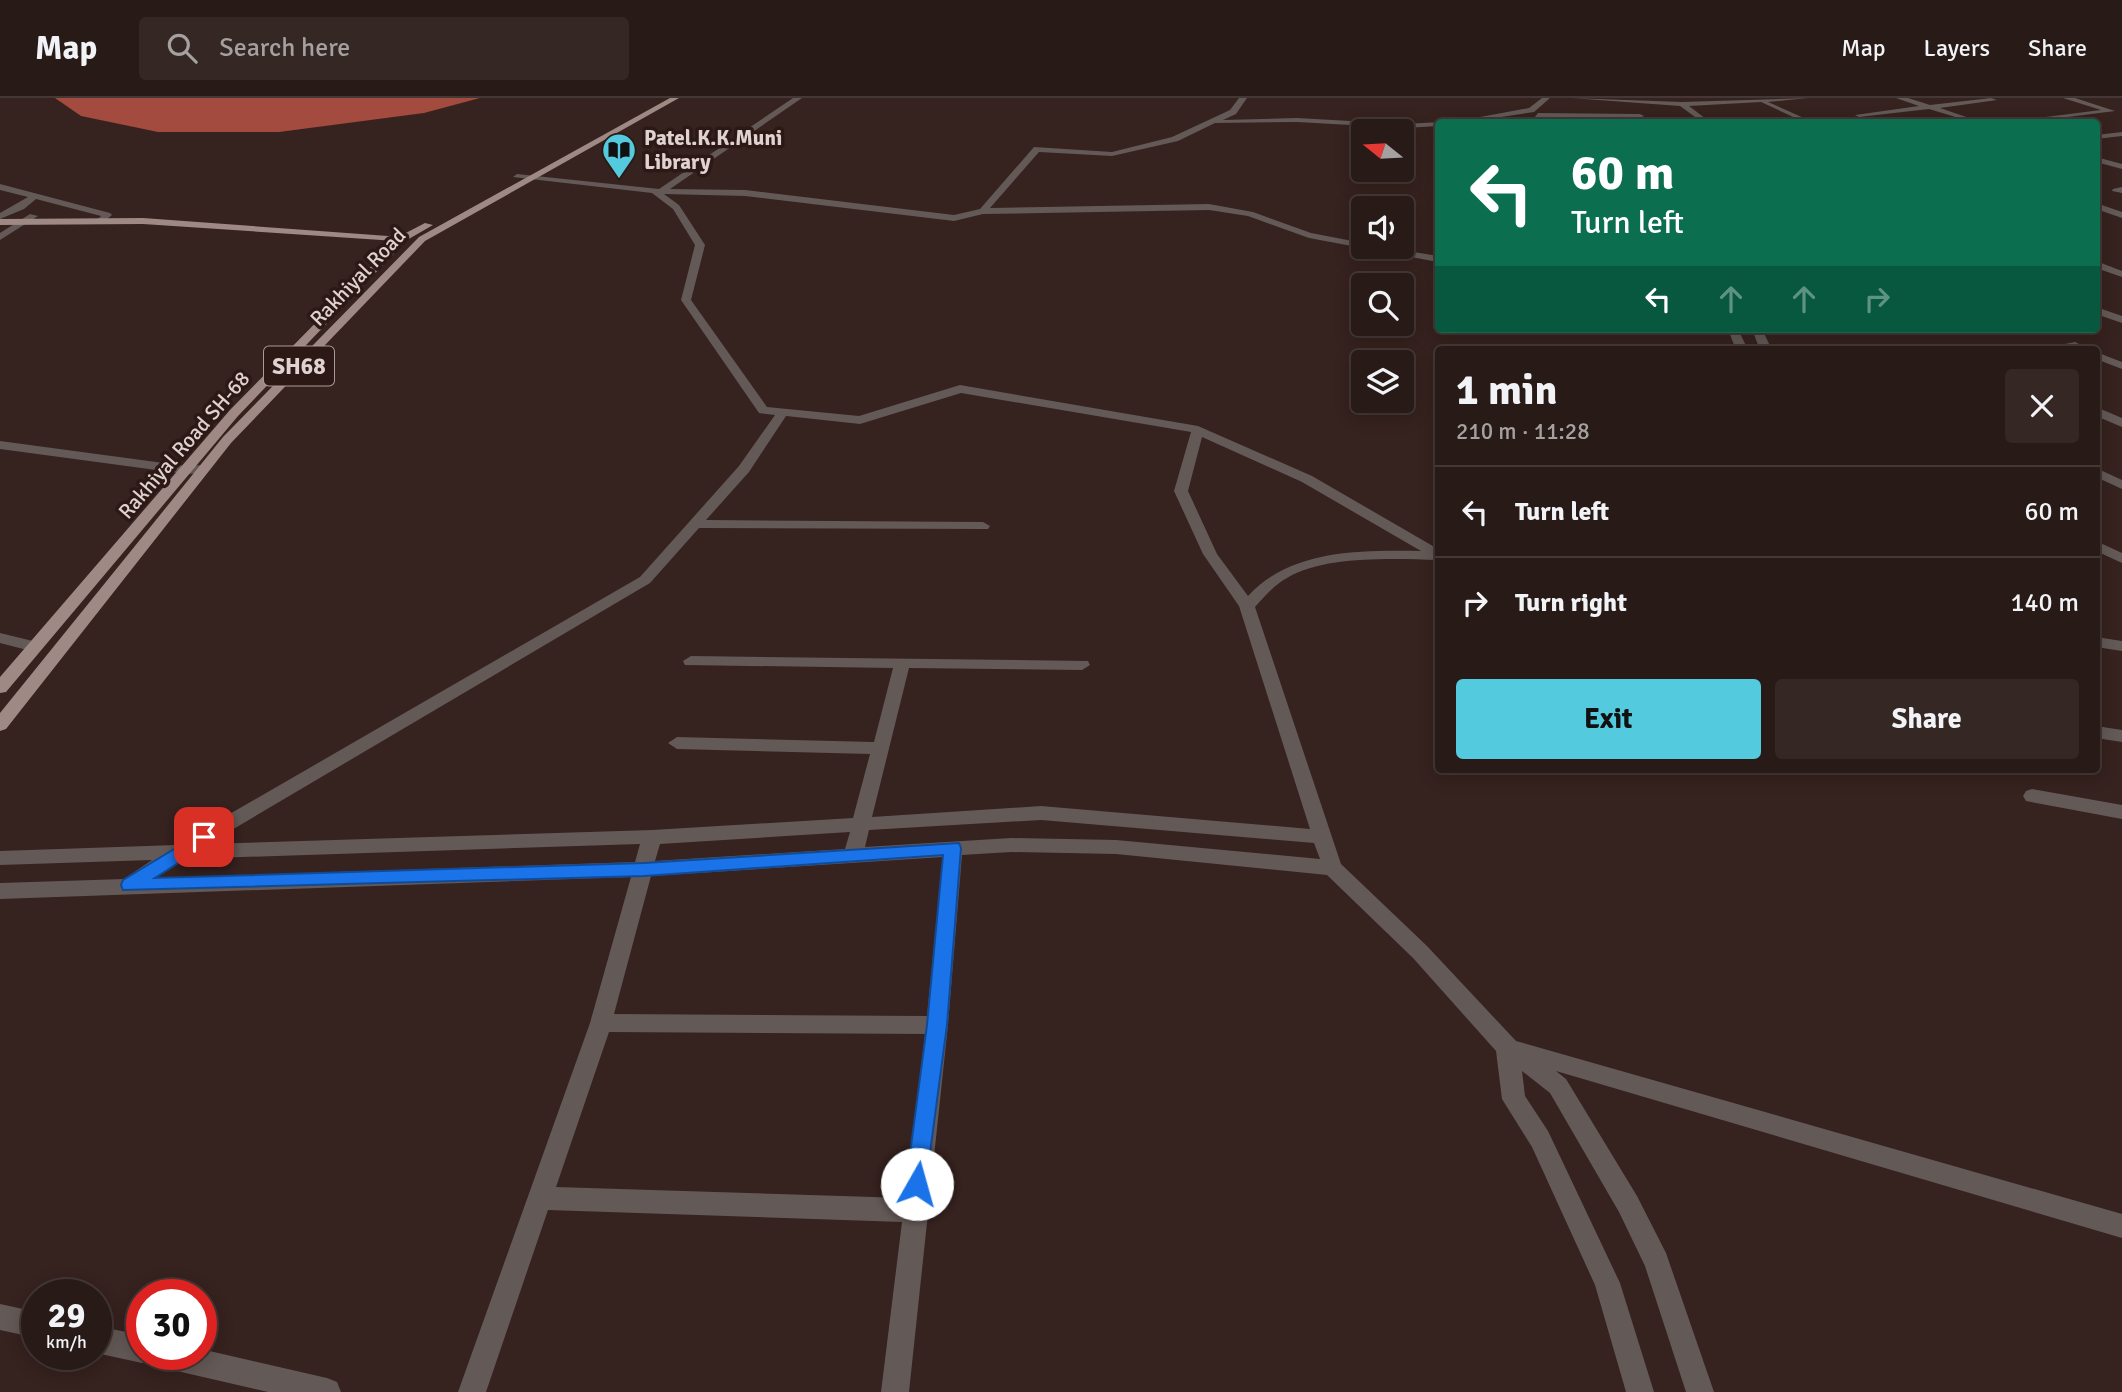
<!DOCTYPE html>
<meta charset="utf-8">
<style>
:root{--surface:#281a17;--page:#342724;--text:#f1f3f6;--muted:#a5a1a1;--line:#443836;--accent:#54cade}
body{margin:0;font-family:Signika,sans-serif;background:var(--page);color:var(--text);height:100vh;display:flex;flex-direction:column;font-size:26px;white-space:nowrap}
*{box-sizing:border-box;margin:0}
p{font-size:23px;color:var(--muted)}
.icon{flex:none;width:38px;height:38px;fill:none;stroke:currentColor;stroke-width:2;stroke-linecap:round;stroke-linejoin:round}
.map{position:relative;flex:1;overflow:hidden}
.side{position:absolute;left:1435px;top:248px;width:665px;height:427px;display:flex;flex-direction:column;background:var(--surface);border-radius:7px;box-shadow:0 4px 18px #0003,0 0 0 2px var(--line)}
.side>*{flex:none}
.banner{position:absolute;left:1435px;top:21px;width:665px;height:214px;border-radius:7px;box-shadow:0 4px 18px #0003,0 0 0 2px var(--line);background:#0b6e4f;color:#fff;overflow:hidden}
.needle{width:46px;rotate:288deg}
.fabs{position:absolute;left:1351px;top:21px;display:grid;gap:14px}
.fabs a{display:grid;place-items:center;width:63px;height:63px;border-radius:7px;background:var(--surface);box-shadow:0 4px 18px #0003,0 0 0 2px var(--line);font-size:35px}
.speed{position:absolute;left:21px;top:1181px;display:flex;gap:14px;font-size:35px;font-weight:700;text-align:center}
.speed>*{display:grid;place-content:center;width:91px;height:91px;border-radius:50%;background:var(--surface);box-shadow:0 4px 18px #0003,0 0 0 2px var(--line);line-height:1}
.speed small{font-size:18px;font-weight:400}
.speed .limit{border:10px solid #d22;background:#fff;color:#111}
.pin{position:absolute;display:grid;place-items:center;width:60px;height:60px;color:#fff;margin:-30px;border-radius:14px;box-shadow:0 4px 10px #0006}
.me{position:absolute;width:77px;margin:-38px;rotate:7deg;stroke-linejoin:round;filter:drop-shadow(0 0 5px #0008)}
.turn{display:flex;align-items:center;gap:24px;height:147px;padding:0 21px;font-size:32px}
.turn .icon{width:91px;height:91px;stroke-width:2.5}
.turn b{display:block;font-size:49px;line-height:60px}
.lanes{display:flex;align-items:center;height:66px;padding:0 21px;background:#0003;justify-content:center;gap:35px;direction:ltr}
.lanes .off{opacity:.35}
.round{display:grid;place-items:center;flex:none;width:74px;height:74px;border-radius:7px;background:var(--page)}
.overview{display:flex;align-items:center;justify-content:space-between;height:119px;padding:0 21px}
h1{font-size:42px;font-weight:700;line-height:52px}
.action{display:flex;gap:14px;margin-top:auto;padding:14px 21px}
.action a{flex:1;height:80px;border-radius:7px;background:var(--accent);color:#111;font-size:28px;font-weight:700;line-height:80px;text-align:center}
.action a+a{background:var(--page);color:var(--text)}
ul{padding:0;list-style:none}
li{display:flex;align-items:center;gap:21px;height:91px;padding:0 21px;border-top:2px solid var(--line)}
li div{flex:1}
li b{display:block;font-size:26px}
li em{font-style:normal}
header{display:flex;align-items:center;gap:42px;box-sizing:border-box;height:98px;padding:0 35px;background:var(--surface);border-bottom:2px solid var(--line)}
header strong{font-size:33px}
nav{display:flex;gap:38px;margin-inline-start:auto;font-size:24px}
.search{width:490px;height:63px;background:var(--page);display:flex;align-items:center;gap:18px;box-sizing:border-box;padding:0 24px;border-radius:7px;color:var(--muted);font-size:26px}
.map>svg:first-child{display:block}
.water{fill:#a24b3e}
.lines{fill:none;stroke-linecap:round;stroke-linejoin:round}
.minor{fill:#635957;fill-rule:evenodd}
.major{fill:#9e8985;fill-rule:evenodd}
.route{fill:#1a73e8;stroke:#114b97;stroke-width:2}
.labels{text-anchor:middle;stroke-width:7;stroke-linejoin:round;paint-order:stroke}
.far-poi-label{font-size:21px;font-weight:bold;fill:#e0d2d0;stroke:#2c1915;text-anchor:start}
.far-street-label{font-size:21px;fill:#e0d2d0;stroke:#2c1915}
.shield{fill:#2c1915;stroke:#aa9a98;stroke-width:2}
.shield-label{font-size:23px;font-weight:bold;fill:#e0d2d0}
</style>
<header>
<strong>Map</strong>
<div class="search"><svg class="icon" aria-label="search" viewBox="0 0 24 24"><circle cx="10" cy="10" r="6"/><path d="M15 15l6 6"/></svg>Search here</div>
<nav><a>Map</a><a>Layers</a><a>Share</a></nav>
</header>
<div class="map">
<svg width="2122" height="1294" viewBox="0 0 2122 1294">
<rect width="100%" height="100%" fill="#36221f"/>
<path class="water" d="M55,0H480L424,15L279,34H158L81,18Z"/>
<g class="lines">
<g class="minor">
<path d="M793,0H802L670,91L745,92L954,117L980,111L1034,49L1112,54L1172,39L1230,12L1239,0H1247L1236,16L1223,22L1297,20L1404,26L1441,24L1438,28L1404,30L1297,24L1215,25L1178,43L1112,58L1039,54L990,110L1209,106L1253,114L1311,135L1363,145V149H1383L1438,158V164L1309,140L1248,118L1209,112L983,116L954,123L745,98L664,96L679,107L705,147L691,202L767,309L859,318L960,287L1198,328L1312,378L1438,451V462C1394,461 1326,457 1287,480C1274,487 1265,498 1255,509L1341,766L1427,848L1516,943L2122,1116V1140L1556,973L1566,981L1637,1098L1666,1155L1714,1294H1686L1645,1168L1619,1114L1550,995L1522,973L1525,998L1548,1033L1620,1185L1654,1294H1626L1595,1187L1532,1049L1502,1001L1496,953L1413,860L1327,777L1116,756L1011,754L962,757L948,927L909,1294H881L902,1124L548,1112L486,1294H458L590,925L631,779L0,801V785L124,781L152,762L0,767V753L176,747L640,479L739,368L775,317L759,315L681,202L695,147L673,111L652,95L513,79L517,76L659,91ZM961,295L1191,334L1174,393L1203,456L1239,508L1310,731L1041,708L872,719L909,570L1082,572L1090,567L1088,563L691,558L683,563L685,567L893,570L874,644L677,639L668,645L677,651L870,656L853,720L652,732L208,746L650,485L699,430L988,431L990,428L983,424L706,422L749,374L786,318L860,326ZM1202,339L1302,384L1421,453C1361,452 1291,451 1248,498L1217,456L1188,393ZM1041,722L1314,745L1320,761L1116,742L1011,740L865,749L869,732ZM850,734L845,751L655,763L660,746ZM640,746L635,764L155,780L183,761ZM943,759L927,918L614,916L651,778ZM609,934L925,936L905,1100L556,1089Z"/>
<path d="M1542,0H1550L1534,14L1468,24H1453L1529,10Z"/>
<path d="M1571,0L1682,4L1809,0L1768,4L1813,24H1804L1761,4L1689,8L1710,24H1702L1680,8Z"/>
<path d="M1896,0H1908L1930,7L1991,0L1997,2L1940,10L1981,24H1972L1929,11L1859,19L1855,17L1919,8Z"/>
<path d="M2063,0H2075L2115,13L2027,24H2007L2101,12Z"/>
<path d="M1538,15L1640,16L1644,18L1640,20L1535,19Z"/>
<path d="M2122,34V38L2096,41V37Z"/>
<path d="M2096,59L2122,66V71L2096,64Z"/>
<path d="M0,86L110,115L112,117L102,125L97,122L101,118L36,101L24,111L0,121V115L28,99L0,92Z"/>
<path d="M2122,89V95L2112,93L2113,91Z"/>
<path d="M2096,105L2122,114V120L2096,111Z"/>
<path d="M30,116L38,118L0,142V135Z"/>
<path d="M2096,163L2122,173V179L2096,170Z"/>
<path d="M2096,209L2122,218V225L2096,216Z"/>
<path d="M1728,231H1738L1748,252H1736Z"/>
<path d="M1752,231H1762L1772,252H1760Z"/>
<path d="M2075,244L2091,252H2043L2045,250Z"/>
<path d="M2096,254L2122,264V271L2096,261Z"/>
<path d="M2096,309L2122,320V329L2096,318Z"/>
<path d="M0,343L186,368L204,367L211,371L204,375L186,376L0,351Z"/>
<path d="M2096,370L2122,382V391L2096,379Z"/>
<path d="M2096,443L2122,455V465L2096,453Z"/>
<path d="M0,535L41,545L43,549L35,554L0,545Z"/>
<path d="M2096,539L2122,543V553L2096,549Z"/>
<path d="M2096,628L2122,632V644L2096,640Z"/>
<path d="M2032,691L2122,707V721L2026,703L2023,698L2026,693Z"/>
<path d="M0,1206L37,1214V1240L0,1232Z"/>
<path d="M96,1228L142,1237V1256H201V1251L327,1280L337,1284L341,1294H268L164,1270L154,1266L152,1260L142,1265L96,1255Z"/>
</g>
<g class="major">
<path d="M670,0H679L425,143L231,345L6,631L0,633V615L223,339L419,139Z"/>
<path d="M143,120L388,138L402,137L425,125L433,127L407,142L238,318L6,594L0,595V579L230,312L396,143L143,126L0,127V121Z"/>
</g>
</g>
<path class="route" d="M204,733L211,735L213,739L211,744L155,780L644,765L959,745L961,750L947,927L925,1093L917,1096L909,1093L906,1086L927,927L943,757L644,778L123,792L121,787L123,782Z"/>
<defs>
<g id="library-pin" transform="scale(1.75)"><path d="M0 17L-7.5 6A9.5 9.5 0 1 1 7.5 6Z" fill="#54cade" stroke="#2c1915"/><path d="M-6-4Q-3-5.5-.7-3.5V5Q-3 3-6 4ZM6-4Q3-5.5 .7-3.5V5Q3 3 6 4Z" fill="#111"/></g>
</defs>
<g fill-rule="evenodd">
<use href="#library-pin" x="619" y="52"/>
</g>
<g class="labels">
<g class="far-poi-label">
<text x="644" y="47">Patel.K.K.Muni<tspan x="644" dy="24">Library</tspan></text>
</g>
<g class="far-street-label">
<text transform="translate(358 179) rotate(-46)" y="7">Rakhiyal Road</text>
<text transform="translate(184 347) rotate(-49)" y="7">Rakhiyal Road SH-68</text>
</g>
<rect class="shield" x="264" y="248.5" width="70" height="39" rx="5"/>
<g class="shield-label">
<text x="299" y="276">SH68</text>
</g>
</g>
</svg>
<div class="fabs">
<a><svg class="needle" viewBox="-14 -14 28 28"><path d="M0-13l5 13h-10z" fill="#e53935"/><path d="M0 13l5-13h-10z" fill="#a5a1a1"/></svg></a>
<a><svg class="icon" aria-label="sound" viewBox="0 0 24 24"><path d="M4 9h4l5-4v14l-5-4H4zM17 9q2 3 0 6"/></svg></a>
<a><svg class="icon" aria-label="search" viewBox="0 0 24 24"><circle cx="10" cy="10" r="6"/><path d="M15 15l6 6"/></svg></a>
<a><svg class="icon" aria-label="layers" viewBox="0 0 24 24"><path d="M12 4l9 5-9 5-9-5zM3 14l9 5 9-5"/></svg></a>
</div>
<div class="speed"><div>29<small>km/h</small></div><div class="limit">30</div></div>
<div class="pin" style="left:204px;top:739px;background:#d93025"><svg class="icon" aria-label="arrive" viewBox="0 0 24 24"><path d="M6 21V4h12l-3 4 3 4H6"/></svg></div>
<svg class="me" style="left:917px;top:1086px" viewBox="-20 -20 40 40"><circle r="19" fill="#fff"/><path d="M0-13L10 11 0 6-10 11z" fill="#1a73e8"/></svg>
<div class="banner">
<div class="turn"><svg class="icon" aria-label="left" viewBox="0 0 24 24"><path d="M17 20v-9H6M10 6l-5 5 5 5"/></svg><div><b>60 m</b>Turn left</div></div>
<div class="lanes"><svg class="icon" aria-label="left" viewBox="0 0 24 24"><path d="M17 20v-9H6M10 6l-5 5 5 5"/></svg><svg class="icon off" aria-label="ahead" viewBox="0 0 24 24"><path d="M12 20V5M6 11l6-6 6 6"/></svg><svg class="icon off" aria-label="ahead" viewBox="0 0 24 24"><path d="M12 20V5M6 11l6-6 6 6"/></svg><svg class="icon off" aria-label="right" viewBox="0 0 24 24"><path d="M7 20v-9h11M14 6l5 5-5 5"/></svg></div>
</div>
<section class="side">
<div class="overview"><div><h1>1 min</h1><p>210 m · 11:28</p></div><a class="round"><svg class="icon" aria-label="close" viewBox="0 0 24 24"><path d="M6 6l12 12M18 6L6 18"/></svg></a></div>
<ul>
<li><svg class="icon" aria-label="left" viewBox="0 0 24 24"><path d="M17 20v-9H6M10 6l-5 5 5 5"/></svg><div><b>Turn left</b></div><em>60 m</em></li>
<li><svg class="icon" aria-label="right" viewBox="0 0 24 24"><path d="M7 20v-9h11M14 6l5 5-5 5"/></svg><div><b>Turn right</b></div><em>140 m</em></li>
</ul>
<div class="action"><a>Exit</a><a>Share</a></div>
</section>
</div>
